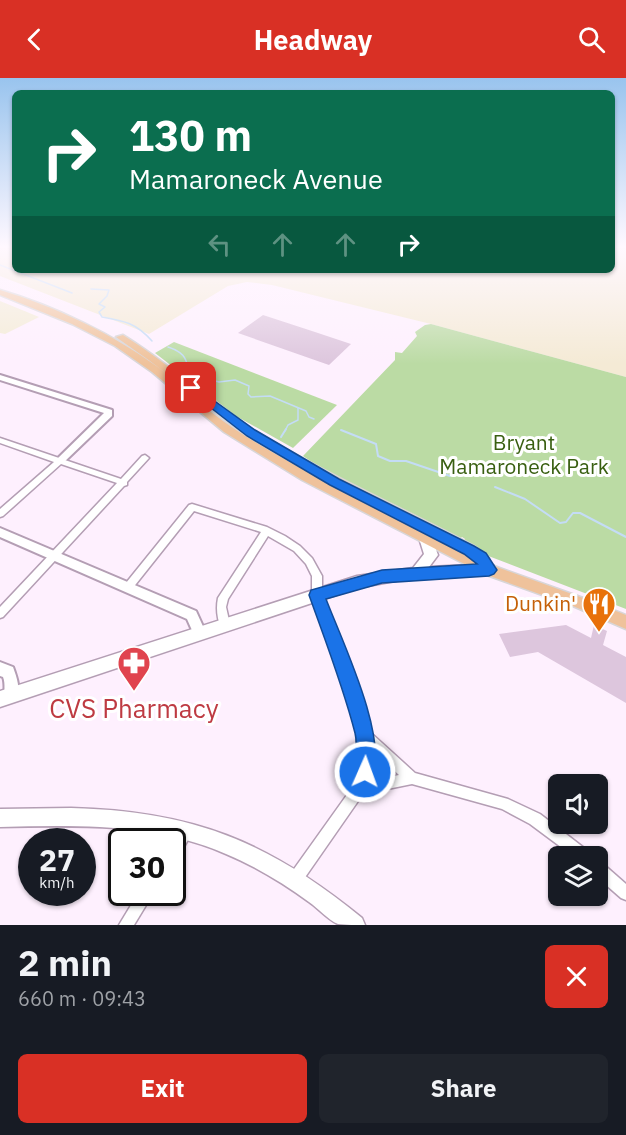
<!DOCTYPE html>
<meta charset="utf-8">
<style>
:root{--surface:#171b24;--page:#20242c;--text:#f1f3f6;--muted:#9ea1a6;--accent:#d93025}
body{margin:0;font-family:"IBM Plex Sans",sans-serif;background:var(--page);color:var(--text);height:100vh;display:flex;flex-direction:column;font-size:22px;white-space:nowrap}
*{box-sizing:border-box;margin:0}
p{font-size:20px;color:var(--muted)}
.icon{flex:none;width:33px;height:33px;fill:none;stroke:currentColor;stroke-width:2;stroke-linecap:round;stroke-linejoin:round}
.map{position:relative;height:847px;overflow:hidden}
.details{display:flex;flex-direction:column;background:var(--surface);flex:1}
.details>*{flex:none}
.banner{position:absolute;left:12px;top:12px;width:603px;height:183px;border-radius:9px;box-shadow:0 2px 4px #0004;background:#0b6e4f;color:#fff;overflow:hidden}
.controls{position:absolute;left:548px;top:696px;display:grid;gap:12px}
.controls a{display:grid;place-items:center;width:60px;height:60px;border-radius:9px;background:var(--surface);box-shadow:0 2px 4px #0004;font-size:30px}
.speed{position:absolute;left:18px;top:750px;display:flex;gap:12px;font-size:30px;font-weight:700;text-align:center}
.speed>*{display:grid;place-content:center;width:78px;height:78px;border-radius:50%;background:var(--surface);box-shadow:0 2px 4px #0004;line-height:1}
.speed small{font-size:15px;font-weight:400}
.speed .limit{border:3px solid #111;border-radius:9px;background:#fff;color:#111}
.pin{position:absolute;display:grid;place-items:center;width:51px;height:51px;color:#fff;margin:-26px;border-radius:12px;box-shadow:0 3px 9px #0006}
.me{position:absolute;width:66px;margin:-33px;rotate:2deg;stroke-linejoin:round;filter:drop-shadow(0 0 4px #0008)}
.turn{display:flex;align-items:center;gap:21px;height:126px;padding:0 18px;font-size:27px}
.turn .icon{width:78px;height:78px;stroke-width:2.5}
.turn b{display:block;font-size:42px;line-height:51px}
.lanes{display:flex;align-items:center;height:57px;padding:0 18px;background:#0003;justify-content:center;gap:30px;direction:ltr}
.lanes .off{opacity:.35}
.round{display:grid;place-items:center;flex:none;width:63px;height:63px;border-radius:9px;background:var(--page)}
.overview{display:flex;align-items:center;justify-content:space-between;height:102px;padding:0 18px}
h1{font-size:36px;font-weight:700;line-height:45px}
.action{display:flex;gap:12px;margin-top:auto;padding:12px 18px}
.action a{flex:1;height:69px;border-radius:9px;background:var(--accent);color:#fff;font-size:24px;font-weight:700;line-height:69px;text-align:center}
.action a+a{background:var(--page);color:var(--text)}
header{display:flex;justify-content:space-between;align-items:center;height:78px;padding:0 18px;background:var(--accent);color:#fff;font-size:27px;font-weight:700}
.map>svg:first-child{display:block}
.commercial{fill:#f3ebd5}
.medical{fill:#f4ead5}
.green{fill:#bbdba4}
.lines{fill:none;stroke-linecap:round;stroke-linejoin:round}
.stream-far1{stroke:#c4dcf6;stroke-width:1.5}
.stream{stroke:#c4dcf6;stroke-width:2}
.building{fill:#ddc6dd}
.minor-casing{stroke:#b49eb4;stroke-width:3}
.tertiary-casing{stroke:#b49eb4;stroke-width:4}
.secondary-casing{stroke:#b49eb4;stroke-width:3}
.primary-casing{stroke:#d8d6d8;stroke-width:3}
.minor{fill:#fff;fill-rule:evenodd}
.tertiary{fill:#fff;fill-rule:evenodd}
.secondary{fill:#fff;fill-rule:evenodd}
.primary{fill:#efc29b;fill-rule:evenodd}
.route{fill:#1a73e8;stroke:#114b97;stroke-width:1.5}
.labels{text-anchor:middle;stroke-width:6;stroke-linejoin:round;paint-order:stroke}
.park-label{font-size:21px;fill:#395f11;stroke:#fff}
.food-label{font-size:21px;fill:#c56008;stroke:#fff;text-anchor:end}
.near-health-label{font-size:26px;fill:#be3a42;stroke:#fff}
</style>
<header><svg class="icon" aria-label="back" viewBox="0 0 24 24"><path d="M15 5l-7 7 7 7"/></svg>Headway<svg class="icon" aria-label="search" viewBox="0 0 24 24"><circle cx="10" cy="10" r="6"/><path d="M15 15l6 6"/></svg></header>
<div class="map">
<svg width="626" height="847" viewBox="0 0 626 847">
<rect width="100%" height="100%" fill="#fef0fe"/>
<path class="commercial" d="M0,223L27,234L39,239L5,256L0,255Z"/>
<path class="medical" d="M0,168H15V192H612V168H626V299L431,246L272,207L247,204L228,208L149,256L0,198Z"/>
<g class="green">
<path d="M431,246L626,299V531L478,474L465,465V461L462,459L458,462L338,402L303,378L395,282V274L402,275L417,258L415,254L425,247Z"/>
<path d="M174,264L337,327L293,370L236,338L155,275Z"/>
</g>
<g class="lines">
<g class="stream-far1">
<path d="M0,187L72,215"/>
<path d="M91,211L109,212L107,218L99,226L105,229L99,234L102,239C125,243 136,245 152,263"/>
<path d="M168,269C177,272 185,276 187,286L195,292L194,297L219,304L235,302L249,308L248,316L251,319L270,318L306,333L309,339L314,341"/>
<path d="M285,353L288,347L298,342V330"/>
</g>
<g class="stream">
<path d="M341,352L376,366L378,378L390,383H406L450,398"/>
<path d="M281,359L286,351"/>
<path d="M495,409L525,421L560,445L566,444L573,435H580L626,459"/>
</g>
</g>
<g class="building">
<path d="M263,237L315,254L351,266L329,287L238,255Z"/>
<path d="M566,547L591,560L594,547L607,553L603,567L626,579V625L538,574L510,579L499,556Z"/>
</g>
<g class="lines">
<g class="minor-casing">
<g id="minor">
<path d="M0,360L121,401L142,378L145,377L149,380L127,404V407L124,408L3,539L0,540V529L117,405L61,386L3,438L0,439V431L54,384L0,365Z"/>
<path d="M192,426L267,449L285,458L300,468L312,480L322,498V517L361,621L371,655L415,695L508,721L540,736L588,773L589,778H573L530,746L502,731L412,706L363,716L299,808L294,810L289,808L287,803L289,798L354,707L359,694L360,659L349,621L312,517V498L306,486L294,473L268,458L228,521L226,529L230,547L229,550L225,552L221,550C217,540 216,530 218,520L261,454L194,433L132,511L129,512L126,511L124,508L126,505L189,427ZM372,672L399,697L368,703L371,694Z"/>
<path d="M187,747L192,748L193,753L177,781L172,782C172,769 173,753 187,747Z"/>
<path d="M597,783L602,785L626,806V822L621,820L597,799Z"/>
<path d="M139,814H154L134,847H119Z"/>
</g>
</g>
<g class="tertiary-casing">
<g id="tertiary">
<path d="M0,297L112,332V338L63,385H57L55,383L57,381L104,335L0,302Z"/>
<path d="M0,450L196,533L206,555L205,559L200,561L195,559L187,541L0,459Z"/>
<path d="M0,584L13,589C17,600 21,611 16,622L11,624L6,622C3,614 6,606 3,599L0,598Z"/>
</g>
</g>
<g class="secondary-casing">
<g id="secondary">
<path d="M425,455L430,456L438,477L429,489L489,486L494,488L496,492L494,496L400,502L357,510L0,629V613L357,498L413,490L424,476L419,460L420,456Z"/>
<path d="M71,730C192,733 268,763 362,840L365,847C358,847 345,847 338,846C328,842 318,830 309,824C283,805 255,788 226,776C155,745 76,747 0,749V731Z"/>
</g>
</g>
<g class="primary-casing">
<path id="primary" d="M0,212C54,228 113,256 159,290C184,309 207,333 233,350C280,381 331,406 381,432L298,388L244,355L150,283L116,259L123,257C169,285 207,322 252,351C323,395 400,429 474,468L489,480L490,486L494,488L583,520L626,537V551L573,528L484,496L302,402L224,354L152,294L115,268L72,246L0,217Z"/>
</g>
<use href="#minor" class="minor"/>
<use href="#tertiary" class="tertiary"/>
<use href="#secondary" class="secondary"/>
<use href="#primary" class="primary"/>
</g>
<linearGradient id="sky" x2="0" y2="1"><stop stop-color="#99c4ee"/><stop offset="0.59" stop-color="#fff8ff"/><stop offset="1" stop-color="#fff8ff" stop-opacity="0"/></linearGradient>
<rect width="626" height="286" fill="url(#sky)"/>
<path class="route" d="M191,306L255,352L339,401L474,468L486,475L497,492L494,496L489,498L382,505L326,521C342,563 389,660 372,701L365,704L358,701C352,686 359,670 355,655C343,608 325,562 309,517L311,512L382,492L477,486L464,476L330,407L247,358L188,312L186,310Z"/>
<defs>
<g id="restaurant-pin" transform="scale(1.725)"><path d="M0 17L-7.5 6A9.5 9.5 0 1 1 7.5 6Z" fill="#e8710a" stroke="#fff"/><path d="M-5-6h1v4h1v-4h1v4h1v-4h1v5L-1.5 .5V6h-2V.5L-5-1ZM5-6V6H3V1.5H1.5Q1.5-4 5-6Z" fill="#fff"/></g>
<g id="pharmacy-pin" transform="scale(1.725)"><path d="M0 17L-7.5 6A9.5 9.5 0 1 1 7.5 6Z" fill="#e0444e" stroke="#fff"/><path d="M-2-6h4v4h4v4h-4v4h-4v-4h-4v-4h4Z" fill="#fff"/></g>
</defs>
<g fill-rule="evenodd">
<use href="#restaurant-pin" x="599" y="526"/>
<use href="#pharmacy-pin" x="134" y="585"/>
</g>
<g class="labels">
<g class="park-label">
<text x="524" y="372">Bryant<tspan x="524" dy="24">Mamaroneck Park</tspan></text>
</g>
<g class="food-label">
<text x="576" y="533">Dunkin'</text>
</g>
<g class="near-health-label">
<text x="134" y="640">CVS Pharmacy</text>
</g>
</g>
</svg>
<div class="controls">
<a><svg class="icon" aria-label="sound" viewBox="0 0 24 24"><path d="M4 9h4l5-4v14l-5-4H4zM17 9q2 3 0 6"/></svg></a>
<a><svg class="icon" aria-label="layers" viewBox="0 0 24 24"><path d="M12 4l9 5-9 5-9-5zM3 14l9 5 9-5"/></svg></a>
</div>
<div class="speed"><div>27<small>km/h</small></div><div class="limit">30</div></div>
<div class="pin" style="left:191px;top:310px;background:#d93025"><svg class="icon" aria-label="arrive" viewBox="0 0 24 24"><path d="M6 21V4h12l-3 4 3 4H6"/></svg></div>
<svg class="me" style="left:365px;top:694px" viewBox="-20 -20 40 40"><circle r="17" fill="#1a73e8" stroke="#fff" stroke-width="3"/><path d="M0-11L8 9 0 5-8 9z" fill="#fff"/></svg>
<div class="banner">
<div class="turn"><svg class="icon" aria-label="right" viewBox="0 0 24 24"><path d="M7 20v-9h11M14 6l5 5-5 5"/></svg><div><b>130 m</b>Mamaroneck Avenue</div></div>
<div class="lanes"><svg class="icon off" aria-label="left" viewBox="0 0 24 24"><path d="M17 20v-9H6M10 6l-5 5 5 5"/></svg><svg class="icon off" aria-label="ahead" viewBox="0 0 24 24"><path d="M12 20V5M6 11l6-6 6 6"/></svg><svg class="icon off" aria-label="ahead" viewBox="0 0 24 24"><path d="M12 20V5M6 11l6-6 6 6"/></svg><svg class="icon" aria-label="right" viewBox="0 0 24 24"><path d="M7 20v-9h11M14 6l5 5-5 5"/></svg></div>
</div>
</div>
<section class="details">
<div class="overview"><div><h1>2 min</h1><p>660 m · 09:43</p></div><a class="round" style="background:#d93025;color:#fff"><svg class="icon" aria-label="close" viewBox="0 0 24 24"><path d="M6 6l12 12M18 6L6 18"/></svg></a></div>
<div class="action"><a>Exit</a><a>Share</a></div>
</section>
